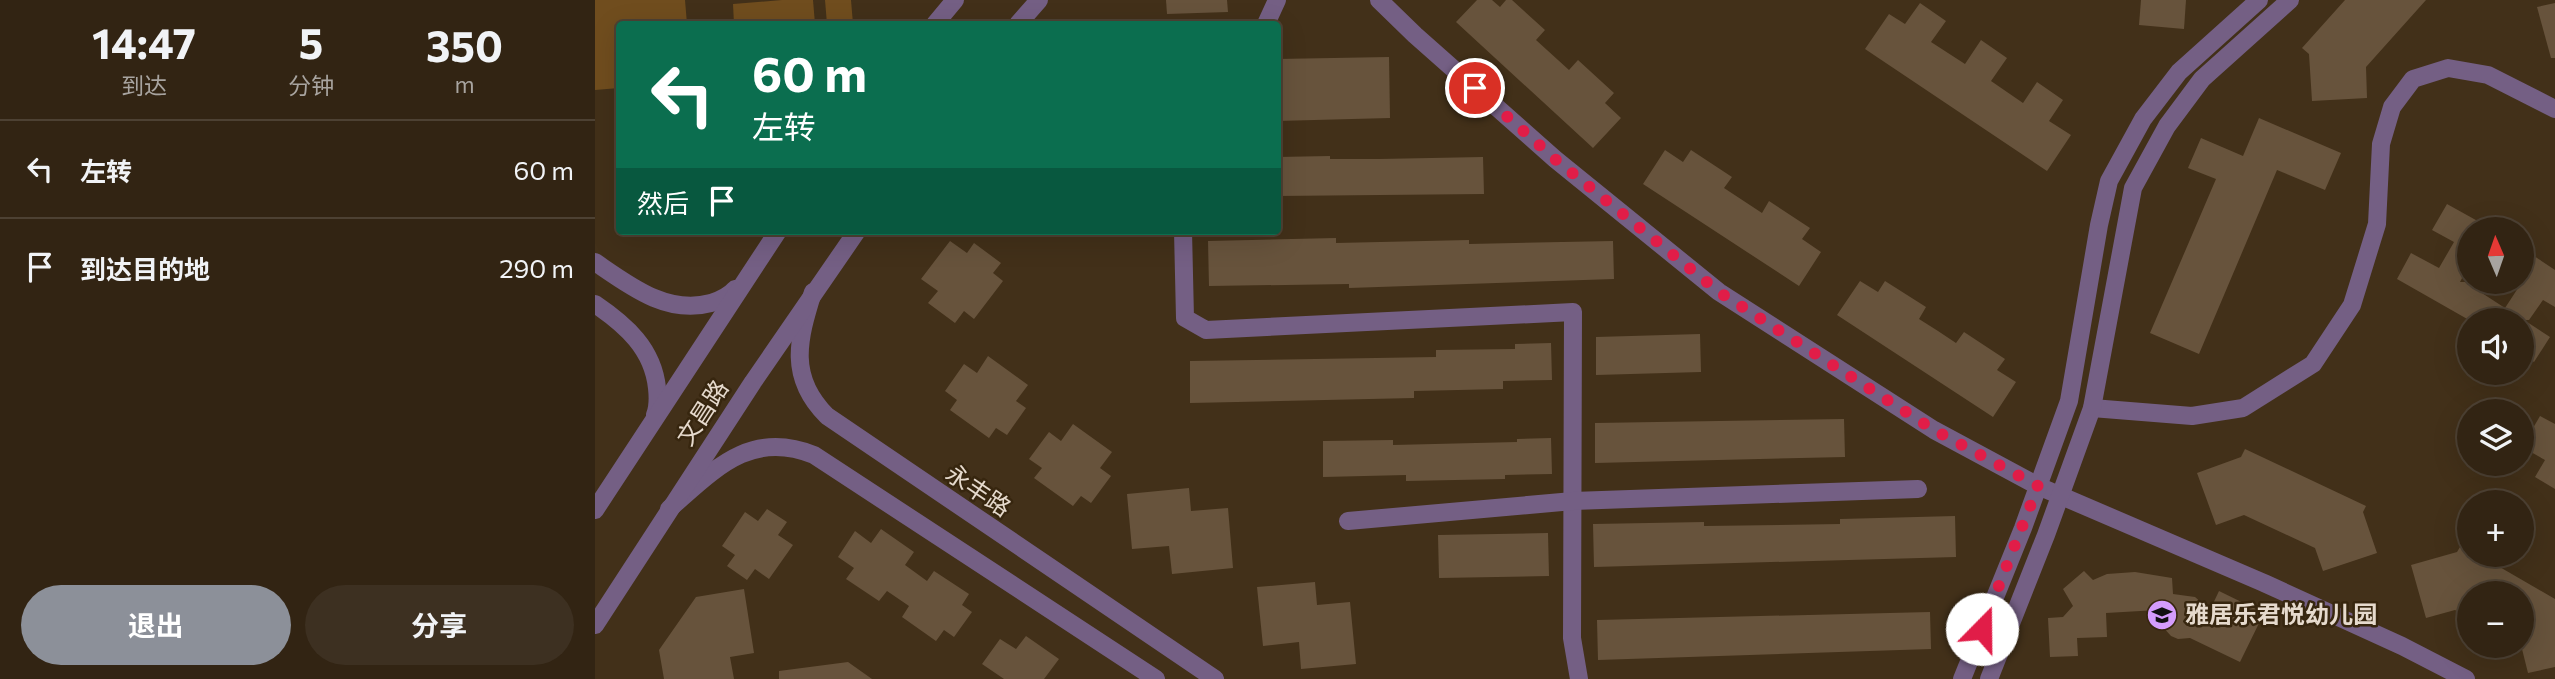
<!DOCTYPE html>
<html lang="zh">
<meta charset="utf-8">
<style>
:root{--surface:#322413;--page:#3d3021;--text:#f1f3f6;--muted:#a8a4a0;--line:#4d4133;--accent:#8c9099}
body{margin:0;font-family:Commissioner,"Noto Sans SC",sans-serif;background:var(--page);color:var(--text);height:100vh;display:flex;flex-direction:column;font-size:26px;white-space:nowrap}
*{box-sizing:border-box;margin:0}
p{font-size:23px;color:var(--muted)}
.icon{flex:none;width:38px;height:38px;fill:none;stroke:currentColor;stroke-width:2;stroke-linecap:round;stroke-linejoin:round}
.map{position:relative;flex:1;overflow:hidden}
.details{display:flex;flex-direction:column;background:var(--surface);width:595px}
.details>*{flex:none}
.guide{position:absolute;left:21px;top:21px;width:665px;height:214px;border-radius:7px;box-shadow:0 7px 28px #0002,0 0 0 2px var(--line);background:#0b6e4f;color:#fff;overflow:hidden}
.needle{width:46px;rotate:358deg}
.buttons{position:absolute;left:1862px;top:217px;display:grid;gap:14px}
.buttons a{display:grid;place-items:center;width:77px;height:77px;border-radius:50%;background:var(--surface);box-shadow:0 7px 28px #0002,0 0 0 2px var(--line);font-size:35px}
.pin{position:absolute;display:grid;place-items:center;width:60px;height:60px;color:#fff;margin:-30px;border:4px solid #fff;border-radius:50%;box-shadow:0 2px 7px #0007}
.me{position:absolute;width:77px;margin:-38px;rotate:22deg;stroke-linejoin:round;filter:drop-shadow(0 0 5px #0008)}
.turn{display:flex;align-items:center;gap:24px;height:147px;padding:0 21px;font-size:32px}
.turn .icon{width:91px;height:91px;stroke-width:2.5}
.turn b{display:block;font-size:49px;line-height:60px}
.then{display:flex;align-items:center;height:66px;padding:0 21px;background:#0003;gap:14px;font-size:26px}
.eta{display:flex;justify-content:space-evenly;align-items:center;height:119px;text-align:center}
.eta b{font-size:42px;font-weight:700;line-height:49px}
.cta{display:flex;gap:14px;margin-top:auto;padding:14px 21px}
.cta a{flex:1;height:80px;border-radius:42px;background:var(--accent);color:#fff;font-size:28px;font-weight:700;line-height:80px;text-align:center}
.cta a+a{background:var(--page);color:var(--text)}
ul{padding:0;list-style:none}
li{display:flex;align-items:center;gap:21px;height:98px;padding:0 21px;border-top:2px solid var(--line)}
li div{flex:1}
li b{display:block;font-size:26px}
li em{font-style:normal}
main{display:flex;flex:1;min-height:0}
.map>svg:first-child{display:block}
.green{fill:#704d1e}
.building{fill:#67533c}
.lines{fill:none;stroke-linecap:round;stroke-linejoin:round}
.minor{stroke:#745f84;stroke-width:18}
.route{stroke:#e11d48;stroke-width:12;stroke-dasharray:0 21.6}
.labels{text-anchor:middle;stroke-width:5;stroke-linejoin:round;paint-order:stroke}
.street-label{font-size:24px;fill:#e6dacd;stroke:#37260f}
.poi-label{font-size:24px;font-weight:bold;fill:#e6dacd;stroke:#37260f;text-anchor:start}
</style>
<main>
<section class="details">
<div class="eta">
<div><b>14:47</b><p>到达</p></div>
<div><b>5</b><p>分钟</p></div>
<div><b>350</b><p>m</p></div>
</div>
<ul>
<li><svg class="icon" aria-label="left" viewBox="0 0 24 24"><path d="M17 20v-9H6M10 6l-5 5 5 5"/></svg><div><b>左转</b></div><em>60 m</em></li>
<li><svg class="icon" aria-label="arrive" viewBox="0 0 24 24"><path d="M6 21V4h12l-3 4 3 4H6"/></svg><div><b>到达目的地</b></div><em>290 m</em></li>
</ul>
<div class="cta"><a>退出</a><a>分享</a></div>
</section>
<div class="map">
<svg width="1960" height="679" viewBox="0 0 1960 679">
<rect width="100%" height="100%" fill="#423019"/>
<g class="green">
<path d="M0,0H90L92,24H24V88L0,90Z"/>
<path d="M187,0H218L220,24H139L138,4Z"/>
<path d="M230,0H256L258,24H232Z"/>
</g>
<g class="building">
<path d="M571,0H632L633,12L572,14Z"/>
<path d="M882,0H897L905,7L911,0H917L950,30L941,40L974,70L983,60L1019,93L1010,103L1026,118L998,148L861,22Z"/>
<path d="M1546,0H1591L1589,29L1544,25Z"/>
<path d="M1750,0H1831L1771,67L1772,98L1717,101L1714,54L1707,48Z"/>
<path d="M1325,3L1351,21L1336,42L1370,64L1386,40L1412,58L1396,81L1428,103L1442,82L1468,100L1454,121L1476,135L1452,171L1270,49L1294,14L1310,24Z"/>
<path d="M1960,3V58H1956L1942,7Z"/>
<path d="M794,57L795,118L682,121V59Z"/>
<path d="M1664,118L1746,153L1730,190L1682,170L1604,354L1555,333L1621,179L1593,168L1606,138L1648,156Z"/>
<path d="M1070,150L1088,162L1096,150L1137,177L1129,188L1167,213L1174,201L1215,228L1207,239L1226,252L1204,286L1048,184Z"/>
<path d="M735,156V159H784L888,157L889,194L682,196V157Z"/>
<path d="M1852,204L1897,229H1874V265L1865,282H1870L1910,308L1927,282V248L1960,270V307L1948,300L1934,320H1929L1955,337L1939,362L1927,354V320H1874L1802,279L1816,253L1844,268L1859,242L1837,230Z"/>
<path d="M741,238V243L874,240V244L1018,241L1019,279L754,288V284L614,286L613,241Z"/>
<path d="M355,241L372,253L379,243L406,263L398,273L408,281L379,319L369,311L360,323L333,303L343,291L326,279Z"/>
<path d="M1265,281L1283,292L1290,281L1331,307L1324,319L1343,331L1361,343L1369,332L1410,359L1402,370L1421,382L1398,417L1242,315Z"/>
<path d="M1105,334L1106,372L1001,375V337Z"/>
<path d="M956,343L957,380L908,381V389L819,391V398L595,403V361L841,357V350L920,349V344Z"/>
<path d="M393,356L433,385L421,401L431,408L412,435L401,428L394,438L355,410L362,400L350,391L369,364L382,373Z"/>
<path d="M1945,416L1960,424V489L1940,477L1950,460L1927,447Z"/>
<path d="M1249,419L1250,457L1000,463V423Z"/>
<path d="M478,424L517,452L505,468L516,476L496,503L486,496L478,506L439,478L447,468L434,459L454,432L466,441Z"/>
<path d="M956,438L957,474L910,475V479L811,481V475L728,477V441L798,440V445L922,442V439Z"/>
<path d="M1650,449L1771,506L1768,512L1782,553L1728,571L1720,548L1649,515L1621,525L1602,473L1646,457Z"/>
<path d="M594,488L596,511L633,508L638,568L577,574L574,546L537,549L532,494Z"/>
<path d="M172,509L192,522L183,535L198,545L174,579L160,569L152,580L132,566L140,555L127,546L150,512L163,521Z"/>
<path d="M1360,516L1361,557L999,567L998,524L1109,522V526L1245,524V519Z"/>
<path d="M286,529L319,552L310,565L332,581L339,571L374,594L367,605L377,612L359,637L349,630L341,641L307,617L314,606L292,591L284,601L251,579L259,568L243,557L260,531L276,543Z"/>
<path d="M1874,532V555H1884L1960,599V667L1933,673L1927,649V593H1874V619L1860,610L1831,618L1816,565L1862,552Z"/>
<path d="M953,533L954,576L844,578L843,535Z"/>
<path d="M1489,571L1498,580L1512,574L1540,572L1577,578L1578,594L1600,597L1615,610L1624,591L1669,613L1645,662L1595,638L1583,639L1576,636L1567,626L1563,610L1511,613L1512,637L1482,638L1483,656L1455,657L1453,618L1468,617L1478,606L1468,589Z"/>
<path d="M720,582L722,605L755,602L761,664L706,669L704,642L668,646L662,587Z"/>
<path d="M149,589L159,653L135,657L139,679H69L64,650L101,597Z"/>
<path d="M1335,612L1336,649L1003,660L1002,620Z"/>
<path d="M431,636L464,659L449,679H409L387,664L405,639L421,649Z"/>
<path d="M253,662L277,679H184V671Z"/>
</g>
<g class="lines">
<g class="minor">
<path d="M784,0L820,35L960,159L1124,292L1339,430L1443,486L1669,583L1807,646L1871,679"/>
<path d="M340,24L360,0"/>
<path d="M423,24L444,0"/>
<path d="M671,24L682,0"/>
<path d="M588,231L590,318L611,330L978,312L977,638L984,679"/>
<path d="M0,262C35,286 72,315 116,303C125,300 134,296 140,289"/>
<path d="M218,292C203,340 193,377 232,416L620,679"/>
<path d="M0,304C31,325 58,349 62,388C63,397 63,407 60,415"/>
<path d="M1497,408L1597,416L1648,408L1718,364L1757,305L1782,224L1786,144L1797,107L1818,79L1853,68L1893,75L1960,109"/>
<path d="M74,509C119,470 155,429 219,455L561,679"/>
<path d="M0,510L183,231"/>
<path d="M753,521L978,501L1323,489"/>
<path d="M0,625L158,382L262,231"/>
<path d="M1367,679L1428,528L1474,401L1504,225L1514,181L1548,119L1584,72L1664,0"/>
<path d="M1394,679L1451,535L1497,408L1538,188L1572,126L1607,79L1695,0"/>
</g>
</g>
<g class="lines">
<path class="route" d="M880,88L960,159L1124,292L1339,430L1443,486L1387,629"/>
</g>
<defs>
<g id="school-disc" transform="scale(1.575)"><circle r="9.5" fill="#d49cfc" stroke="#37260f"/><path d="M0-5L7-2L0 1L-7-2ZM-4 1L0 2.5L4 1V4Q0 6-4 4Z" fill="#111"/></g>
</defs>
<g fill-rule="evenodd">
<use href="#school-disc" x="1567" y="615"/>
</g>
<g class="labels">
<g class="street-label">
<text transform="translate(108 413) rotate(-57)" y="8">文昌路</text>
<text transform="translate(383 491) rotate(34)" y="8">永丰路</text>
</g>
<g class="poi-label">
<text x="1590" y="623">雅居乐君悦幼儿园</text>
</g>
</g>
</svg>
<div class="buttons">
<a><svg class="needle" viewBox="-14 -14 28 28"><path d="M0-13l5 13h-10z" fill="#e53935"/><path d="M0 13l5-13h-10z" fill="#a8a4a0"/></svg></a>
<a><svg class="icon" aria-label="sound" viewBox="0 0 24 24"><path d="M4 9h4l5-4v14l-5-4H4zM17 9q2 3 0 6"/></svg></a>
<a><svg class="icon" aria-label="layers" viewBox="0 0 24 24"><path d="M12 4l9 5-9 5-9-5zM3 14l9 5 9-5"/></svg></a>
<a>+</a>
<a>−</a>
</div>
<div class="pin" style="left:880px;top:88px;background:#d93025"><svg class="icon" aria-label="arrive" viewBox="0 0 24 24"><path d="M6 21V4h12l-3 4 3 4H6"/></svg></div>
<svg class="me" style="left:1387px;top:629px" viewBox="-20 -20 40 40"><circle r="19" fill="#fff"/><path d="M0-13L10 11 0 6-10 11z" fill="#e11d48"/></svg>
<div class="guide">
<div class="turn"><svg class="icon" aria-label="left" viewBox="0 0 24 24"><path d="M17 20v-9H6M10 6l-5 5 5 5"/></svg><div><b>60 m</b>左转</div></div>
<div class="then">然后<svg class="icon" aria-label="arrive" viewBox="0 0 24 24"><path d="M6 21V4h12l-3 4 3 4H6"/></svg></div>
</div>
</div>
</main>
